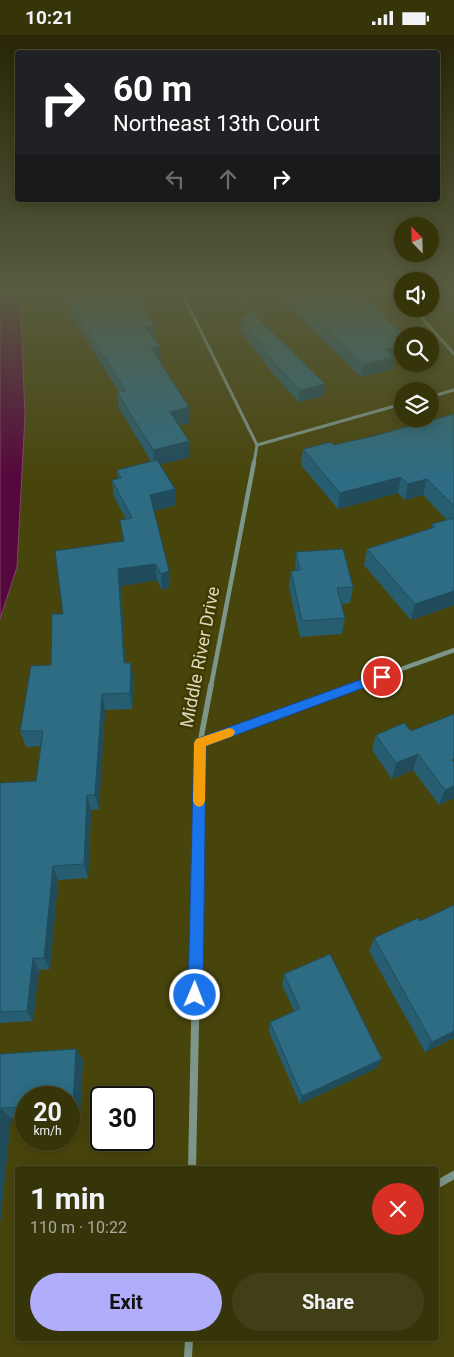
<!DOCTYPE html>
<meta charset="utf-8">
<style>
:root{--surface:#363409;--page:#413f17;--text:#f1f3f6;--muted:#aaaa9c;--line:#504f2a;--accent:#b0aefa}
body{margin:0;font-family:Roboto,sans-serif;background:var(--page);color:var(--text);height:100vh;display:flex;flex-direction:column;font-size:19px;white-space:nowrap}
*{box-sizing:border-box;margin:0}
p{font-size:16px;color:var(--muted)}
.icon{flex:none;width:28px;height:28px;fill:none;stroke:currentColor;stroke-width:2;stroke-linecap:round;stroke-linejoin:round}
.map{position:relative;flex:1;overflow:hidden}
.side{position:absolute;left:15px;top:1131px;width:424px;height:175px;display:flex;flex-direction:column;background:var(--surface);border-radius:5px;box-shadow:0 2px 12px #0003,0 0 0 1px var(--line)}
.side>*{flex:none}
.banner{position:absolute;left:15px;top:15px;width:425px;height:152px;border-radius:5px;box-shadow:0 2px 12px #0003,0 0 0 1px var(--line);background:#202124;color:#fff;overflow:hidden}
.needle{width:32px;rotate:337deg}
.tools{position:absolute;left:394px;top:182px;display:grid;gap:10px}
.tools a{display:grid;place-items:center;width:45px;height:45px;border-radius:50%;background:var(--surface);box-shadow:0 2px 12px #0003,0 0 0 1px var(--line);font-size:25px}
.speed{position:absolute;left:15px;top:1051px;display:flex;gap:10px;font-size:25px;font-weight:700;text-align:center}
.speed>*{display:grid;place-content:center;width:65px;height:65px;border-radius:50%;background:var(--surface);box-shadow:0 2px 12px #0003,0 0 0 1px var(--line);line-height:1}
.speed small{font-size:12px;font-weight:400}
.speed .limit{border:2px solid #111;border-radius:8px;background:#fff;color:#111}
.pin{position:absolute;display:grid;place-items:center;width:42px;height:42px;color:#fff;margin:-21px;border:2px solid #fff;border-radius:50%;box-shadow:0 1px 5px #0007}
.me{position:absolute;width:55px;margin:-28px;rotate:1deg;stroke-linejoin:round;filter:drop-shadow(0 0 4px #0008)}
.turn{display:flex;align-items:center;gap:18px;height:105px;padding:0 15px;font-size:22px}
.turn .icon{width:65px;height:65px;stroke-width:2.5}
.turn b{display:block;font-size:35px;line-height:42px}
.lanes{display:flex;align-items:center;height:48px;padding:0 15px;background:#0003;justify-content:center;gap:25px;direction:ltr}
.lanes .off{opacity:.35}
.round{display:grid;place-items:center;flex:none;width:52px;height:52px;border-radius:26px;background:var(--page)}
.summary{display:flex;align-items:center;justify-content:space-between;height:85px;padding:0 15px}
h1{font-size:30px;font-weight:700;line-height:38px}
.action{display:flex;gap:10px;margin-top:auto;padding:10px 15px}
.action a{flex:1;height:58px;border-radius:30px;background:var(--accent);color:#111;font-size:20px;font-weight:700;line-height:58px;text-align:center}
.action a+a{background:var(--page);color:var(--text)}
.status{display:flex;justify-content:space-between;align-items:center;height:35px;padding:0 25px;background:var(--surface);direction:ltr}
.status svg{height:14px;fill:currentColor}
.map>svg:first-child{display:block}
.water{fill:#56073d;stroke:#7e4764}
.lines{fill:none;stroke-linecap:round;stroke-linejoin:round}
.minor-far3{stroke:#7d968a;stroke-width:3}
.minor-far2{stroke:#7d968a;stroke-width:4.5}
.minor-far1{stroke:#7d968a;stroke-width:5.5}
.minor{stroke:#7d968a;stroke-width:8}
.wall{fill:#275d71}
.shaded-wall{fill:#204c5c}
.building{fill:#2d6c83;stroke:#204c5c}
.route{fill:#1a73e8;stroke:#114b97}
.slow{fill:#f59e0b}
.labels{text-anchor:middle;stroke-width:5;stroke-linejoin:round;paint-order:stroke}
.street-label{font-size:18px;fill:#dcdbc0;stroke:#3e3a00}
</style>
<div class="status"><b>10:21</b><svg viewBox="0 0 49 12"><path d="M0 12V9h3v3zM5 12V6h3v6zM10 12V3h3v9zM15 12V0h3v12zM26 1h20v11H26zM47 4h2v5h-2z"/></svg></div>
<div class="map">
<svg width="454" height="1322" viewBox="0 0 454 1322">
<rect width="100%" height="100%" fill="#48450c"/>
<path class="water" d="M0,256H20L25,380L17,532L0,584Z"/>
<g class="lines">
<g class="minor-far3">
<path d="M181,256L257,410L254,428"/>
<path d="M399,256L402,261"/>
<path d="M414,274L454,319"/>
<path d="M430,362L454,355"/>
<path d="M257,410L402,369"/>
</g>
<g class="minor-far2">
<path d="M211,651L254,427"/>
<path d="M354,651L454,615"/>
</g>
<g class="minor-far1">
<path d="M200,708L358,650"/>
<path d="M196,943L200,708L211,650"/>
</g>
<g class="minor">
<path d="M192,1134L196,941"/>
<path d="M436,1150L454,1140"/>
<path d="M188,1322L189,1304"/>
</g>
</g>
<g class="wall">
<path d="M77,256H135L146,278L155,290L156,305H155L161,327H160L190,388L179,390L190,422L160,429L175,454L176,470L154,476L169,536L170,552L162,555L157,545L121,551L125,628L134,644L132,674L105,675L99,774L91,775L88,843L58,845L50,934L39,935L33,986L0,988V748L36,746L41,711L26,712L20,696L51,630L63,579L123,506L120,485L126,484L114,462L112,445L118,444L117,435L151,426L119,373L117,357H119L69,277L66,263L78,261Z"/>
<path d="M229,256H260L244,272Z"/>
<path d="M272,256H361L360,260L386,284L394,323L392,334L361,342Z"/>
<path d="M439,256H454V267Z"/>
<path d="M241,283L324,361L299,367L273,339L240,295Z"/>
<path d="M454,379V570L411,585L364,530L367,514L431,493L432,489L447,485L423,460L405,465L398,458L338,474L301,430L303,414L334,410L378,400Z"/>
<path d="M296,517L353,552L350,568L341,569L345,583L342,599L300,602L289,552L291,536L295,535Z"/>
<path d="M404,688L454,763L439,770L413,735L392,744L372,715L376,700Z"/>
<path d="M420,886L454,1003L425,1017L369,916L374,903Z"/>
<path d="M284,939L377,1033L300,1069L269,997L270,987L294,976L282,950Z"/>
<path d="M76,1014L83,1025L80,1078L69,1079V1062H26V1082L11,1083L0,1188V1019Z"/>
</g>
<g class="shaded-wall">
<path d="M249,256H260L244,272V261Z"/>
<path d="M145,269L146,284L141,270Z"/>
<path d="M155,290L156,305L147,307L145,292Z"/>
<path d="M402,310V321L394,323L392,334L361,342L363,330L385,314Z"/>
<path d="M160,311L161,327L152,328L151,313Z"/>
<path d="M325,349L324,361L299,367L300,355Z"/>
<path d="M189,372L190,388L170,392V377Z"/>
<path d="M189,406L190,422L154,431L153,415Z"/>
<path d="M401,442L398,458L338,474L340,458Z"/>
<path d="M427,444L423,460L405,465L408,449Z"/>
<path d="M175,454L176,470L151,477L150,460Z"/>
<path d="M155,529L157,545L121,551L126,644L124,628L118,534Z"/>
<path d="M169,536L170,552L162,555L161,539Z"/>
<path d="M454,548V570L411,585L415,569Z"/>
<path d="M131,628L134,644L132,674L130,658Z"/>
<path d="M102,659L105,675L99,774L95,760Z"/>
<path d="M418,719L413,735L392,744L396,728Z"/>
<path d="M454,751V763L439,770L445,755Z"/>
<path d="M87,760L91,775L88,843L84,829Z"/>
<path d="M53,831L58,845L50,934L44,923Z"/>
<path d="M33,923L39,935L33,986L27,976Z"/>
<path d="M454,996V1003L425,1017L432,1007Z"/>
<path d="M76,1014L83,1025L80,1078L73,1069Z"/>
<path d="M382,1024L377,1033L300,1069L302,1061Z"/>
<path d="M1,1073L11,1083L0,1188V1086Z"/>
</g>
<g class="building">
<path d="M82,256H135L145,269L141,270L155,290L145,292L160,311L151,313L189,372L170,377L189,406L153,415L117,357L126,356L66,263L84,259Z"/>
<path d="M240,256H249L244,261Z"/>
<path d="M284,256H356L386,281L383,282L406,301H402V310L385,314L394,322L363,330Z"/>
<path d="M250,275L325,349L300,355L273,327L241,283Z"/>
<path d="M454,379V471L427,444L408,449L401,442L340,458L303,414L331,407L334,410L378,400Z"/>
<path d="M157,425L175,454L150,460L169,536L161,539L155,529L118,534L124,628H131L130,658L102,659L95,760H87L84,829L53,831L44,923H33L27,976L0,977V748L36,746L43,696H20L31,631L51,630L52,579H63L55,516L124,506L120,485L132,483L112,445L121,443L117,435Z"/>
<path d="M454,483V556L415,569L367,514L435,492L432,489Z"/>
<path d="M343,514L353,552L337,553L345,583L302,586L291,536L300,535L296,517Z"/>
<path d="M454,679V724L452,725L454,727V751L445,755L418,719L396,728L376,700L404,688L411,696Z"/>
<path d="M454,870V996L432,1007L374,903L418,883L420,886Z"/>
<path d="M330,919L382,1024L302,1061L270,987L300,974L284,939Z"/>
<path d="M76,1014L73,1069H69V1062H26V1072L1,1073L0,1086V1019Z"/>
</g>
<linearGradient id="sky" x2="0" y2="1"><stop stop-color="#282607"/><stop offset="0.58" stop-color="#585c40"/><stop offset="1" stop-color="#585c40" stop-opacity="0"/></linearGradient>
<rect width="454" height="442" fill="url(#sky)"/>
<path class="route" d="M382,637L385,639L387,642L385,645L206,711L203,960L201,965L195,967L190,965L188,960L194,708L196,704Z"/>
<path class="slow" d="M229,693L233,694L235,697L233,701L206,711L205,766L203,770L199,772L195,770L193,766L194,708L196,704Z"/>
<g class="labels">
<g class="street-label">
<text transform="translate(200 622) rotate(-79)" y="6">Middle River Drive</text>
</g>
</g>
</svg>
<div class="tools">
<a><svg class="needle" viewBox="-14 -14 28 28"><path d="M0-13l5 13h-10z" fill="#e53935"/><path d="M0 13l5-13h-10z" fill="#aaaa9c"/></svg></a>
<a><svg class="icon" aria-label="sound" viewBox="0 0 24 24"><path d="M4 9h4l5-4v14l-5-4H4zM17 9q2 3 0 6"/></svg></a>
<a><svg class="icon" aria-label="search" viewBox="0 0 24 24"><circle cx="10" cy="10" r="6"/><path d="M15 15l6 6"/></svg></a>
<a><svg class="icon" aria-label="layers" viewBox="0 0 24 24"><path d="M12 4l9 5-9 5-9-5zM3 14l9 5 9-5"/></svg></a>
</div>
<div class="speed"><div>20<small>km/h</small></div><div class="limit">30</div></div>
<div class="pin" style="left:382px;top:642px;background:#d93025"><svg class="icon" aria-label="arrive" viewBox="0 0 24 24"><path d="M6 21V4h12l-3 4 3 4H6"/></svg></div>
<svg class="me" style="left:195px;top:960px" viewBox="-20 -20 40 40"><circle r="17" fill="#1a73e8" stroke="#fff" stroke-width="3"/><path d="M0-11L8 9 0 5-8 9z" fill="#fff"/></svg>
<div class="banner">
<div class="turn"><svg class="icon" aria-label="right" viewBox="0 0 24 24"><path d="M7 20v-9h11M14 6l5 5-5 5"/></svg><div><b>60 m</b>Northeast 13th Court</div></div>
<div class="lanes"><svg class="icon off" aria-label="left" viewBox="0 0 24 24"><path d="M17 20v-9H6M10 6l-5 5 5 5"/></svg><svg class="icon off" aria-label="ahead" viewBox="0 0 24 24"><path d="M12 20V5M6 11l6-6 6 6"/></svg><svg class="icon" aria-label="right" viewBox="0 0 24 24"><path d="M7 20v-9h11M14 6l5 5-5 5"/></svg></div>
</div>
<section class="side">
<div class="summary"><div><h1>1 min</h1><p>110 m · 10:22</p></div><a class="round" style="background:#d93025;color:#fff"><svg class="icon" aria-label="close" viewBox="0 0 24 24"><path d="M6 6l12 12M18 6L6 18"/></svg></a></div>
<div class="action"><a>Exit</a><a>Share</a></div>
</section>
</div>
